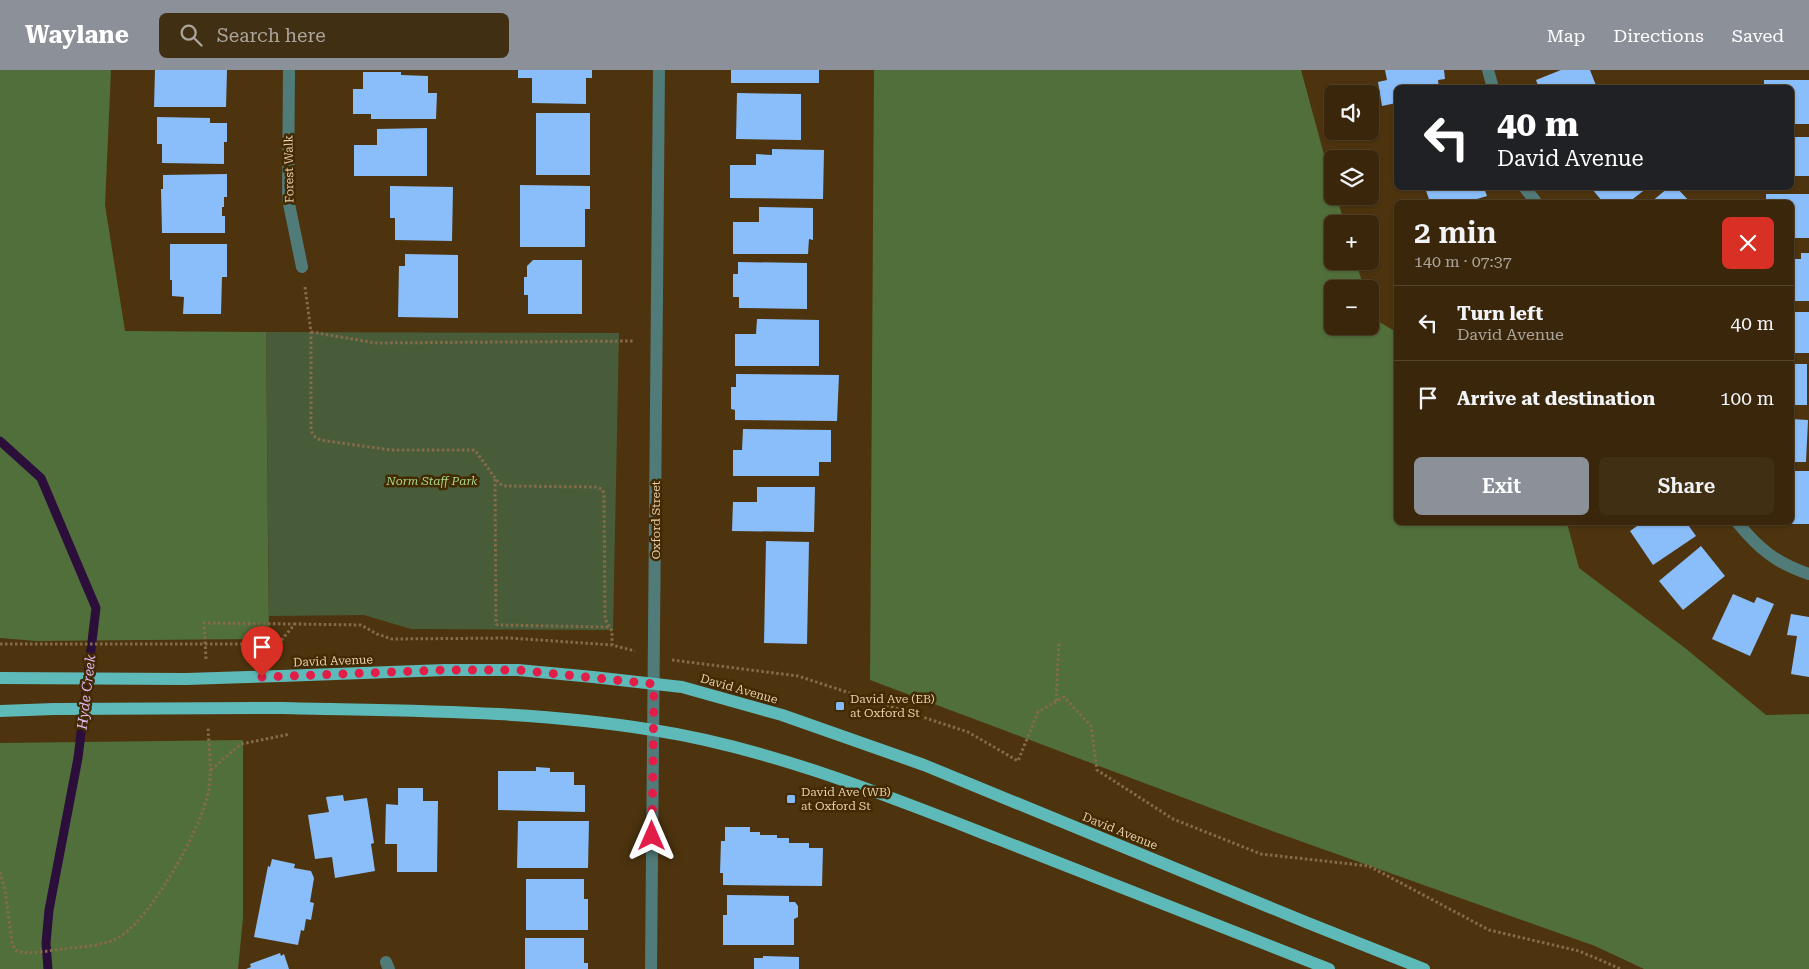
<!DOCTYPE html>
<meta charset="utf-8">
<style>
:root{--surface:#3a270b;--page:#412f14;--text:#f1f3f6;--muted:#aba59d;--line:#54442c;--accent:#8c9099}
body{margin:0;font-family:"Roboto Serif",serif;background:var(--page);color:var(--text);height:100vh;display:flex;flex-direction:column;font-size:19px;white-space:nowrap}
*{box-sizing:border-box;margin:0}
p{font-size:16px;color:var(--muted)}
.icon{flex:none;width:28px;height:28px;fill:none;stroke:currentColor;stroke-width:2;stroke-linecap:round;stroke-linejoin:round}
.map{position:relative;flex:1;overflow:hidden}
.panel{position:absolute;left:1394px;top:130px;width:400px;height:325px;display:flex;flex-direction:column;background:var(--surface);border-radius:8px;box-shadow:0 1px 4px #0004,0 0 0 1px var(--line)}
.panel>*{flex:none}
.guide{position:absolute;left:1394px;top:15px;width:400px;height:105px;border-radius:8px;box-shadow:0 1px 4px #0004,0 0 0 1px var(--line);background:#202124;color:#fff;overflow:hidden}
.controls{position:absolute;left:1324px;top:15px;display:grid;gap:10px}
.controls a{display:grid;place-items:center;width:55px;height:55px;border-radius:8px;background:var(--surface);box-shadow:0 1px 4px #0004,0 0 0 1px var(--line);font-size:25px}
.pin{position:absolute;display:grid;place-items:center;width:42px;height:42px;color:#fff;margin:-51px -21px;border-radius:50% 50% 50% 0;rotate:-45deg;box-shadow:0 0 5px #0007}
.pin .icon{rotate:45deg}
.me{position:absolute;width:55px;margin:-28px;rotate:0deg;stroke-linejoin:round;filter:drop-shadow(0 0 4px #0008)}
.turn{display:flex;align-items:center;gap:18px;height:105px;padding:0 20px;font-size:22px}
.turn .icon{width:65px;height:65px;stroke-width:2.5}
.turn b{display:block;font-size:35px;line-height:42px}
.round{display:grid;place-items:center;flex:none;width:52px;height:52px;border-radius:8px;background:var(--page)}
.head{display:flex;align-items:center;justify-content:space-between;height:85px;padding:0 20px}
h1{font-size:30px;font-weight:600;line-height:38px}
.primary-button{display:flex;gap:10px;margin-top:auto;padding:10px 20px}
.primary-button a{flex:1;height:58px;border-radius:8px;background:var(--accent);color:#fff;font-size:20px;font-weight:600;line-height:58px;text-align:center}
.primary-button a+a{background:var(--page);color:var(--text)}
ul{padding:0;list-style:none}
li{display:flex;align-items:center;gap:15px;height:75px;padding:0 20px;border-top:1px solid var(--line)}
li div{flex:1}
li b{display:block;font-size:19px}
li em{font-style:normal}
header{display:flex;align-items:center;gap:30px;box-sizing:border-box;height:70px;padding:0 25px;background:var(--accent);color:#fff}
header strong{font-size:24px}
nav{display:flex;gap:28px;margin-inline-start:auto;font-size:18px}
.search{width:350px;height:45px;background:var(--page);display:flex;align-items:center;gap:12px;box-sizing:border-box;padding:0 18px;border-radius:8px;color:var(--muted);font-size:19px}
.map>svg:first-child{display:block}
.green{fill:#485c3a}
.forest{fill:#516f3b}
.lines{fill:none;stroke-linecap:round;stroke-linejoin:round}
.stream{stroke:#2c0e3a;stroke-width:9}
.building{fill:#8abefb}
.path{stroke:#856b48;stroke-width:3;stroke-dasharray:2.5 2.5;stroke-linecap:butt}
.minor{stroke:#517b79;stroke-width:12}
.major{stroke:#5ebab8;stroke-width:12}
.path-bridge{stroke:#856b48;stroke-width:3;stroke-dasharray:2.5 2.5;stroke-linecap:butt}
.major-bridge{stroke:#5ebab8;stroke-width:12}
.route{stroke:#e11d48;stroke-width:9;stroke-dasharray:0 16.2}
.poi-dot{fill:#85bbfb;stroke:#422a03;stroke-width:2}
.labels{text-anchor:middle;stroke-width:5;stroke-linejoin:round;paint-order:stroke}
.street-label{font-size:12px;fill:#e8ceae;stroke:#422a03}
.park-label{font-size:12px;font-style:italic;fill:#a9d789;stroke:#422a03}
.poi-label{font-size:12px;fill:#e8ceae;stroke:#422a03;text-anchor:start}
.water-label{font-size:14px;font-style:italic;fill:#e1baf6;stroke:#422a03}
</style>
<header>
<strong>Waylane</strong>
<div class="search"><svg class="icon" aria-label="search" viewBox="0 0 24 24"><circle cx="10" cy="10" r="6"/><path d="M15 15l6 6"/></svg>Search here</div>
<nav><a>Map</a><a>Directions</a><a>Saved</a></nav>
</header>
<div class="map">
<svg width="1809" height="899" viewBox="0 0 1809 899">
<rect width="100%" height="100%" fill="#4d340f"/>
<path class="green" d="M266,262L619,263L613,560L411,559L364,545L269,546Z"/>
<g class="forest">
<path d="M0,0H111L105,135L125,261L266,262L269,569L36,571L0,568Z"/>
<path d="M874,0H1301L1332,114V126H1336L1345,154H1332V191H1356L1364,219H1332V256H1370V238L1373,248L1396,262V452L1567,453L1579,498L1685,578L1766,645L1809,644V899H1644L1595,876L1264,758L870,610Z"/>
<path d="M243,670V848L238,899H0V673Z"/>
</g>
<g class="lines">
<path class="stream" d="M0,371L41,408L96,538L78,688L49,840L46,873L48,899"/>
</g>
<g class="building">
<path d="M155,0H227L226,37H154Z"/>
<path d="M518,0H592V8H586V34L532,33V8H518Z"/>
<rect x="731" y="0" width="88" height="13"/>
<path d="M1385,0H1444L1445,9L1438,10L1439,18H1396V33L1382,36L1378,12L1387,10Z"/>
<path d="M1561,0H1590L1597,18H1539L1536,10Z"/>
<path d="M363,2H401V5L428,6V23H437L436,49H371V44H353V19H363Z"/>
<path d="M1764,10H1809V54H1791V18H1764Z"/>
<path d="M737,23L801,24V70L736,69Z"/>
<rect x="536" y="43" width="54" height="62"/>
<path d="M157,47L210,48V53H227V72H224V94L162,93V74H157Z"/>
<path d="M427,58V106H354V75H377V59Z"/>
<rect x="1791" y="67" width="18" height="39"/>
<path d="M772,79L824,80L823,129L730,128V95H756V84L772,85Z"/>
<path d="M227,104V127H224V137H222V146H225V163H162L161,119H163V105Z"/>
<path d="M520,115L590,116V139H585V177H520Z"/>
<path d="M390,116L453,117L452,171L395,170V148H390Z"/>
<path d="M1425,118H1484L1487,126L1467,132H1430Z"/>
<path d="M1591,118H1647L1629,132H1603Z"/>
<path d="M1668,118H1677L1690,132H1651Z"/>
<path d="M1766,124H1809V168H1791V132H1766Z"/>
<path d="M759,137L813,138V170L809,169L808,184H733V152H759Z"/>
<path d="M170,174H227V207H222L221,244H183L184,227L172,226V210H170Z"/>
<path d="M1801,183H1809V231H1791V192H1795V189H1801Z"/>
<path d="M405,184L458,185V248L398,247L399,196H405Z"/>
<path d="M533,190H582V244H528V225H524V207H527V196Z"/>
<path d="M738,192L807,193V239L739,238V227H733V204H738Z"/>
<rect x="1791" y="242" width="18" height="41"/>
<path d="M757,249L819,250V296H735V264H756Z"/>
<rect x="1791" y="294" width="16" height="41"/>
<path d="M736,304L839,305L837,351L735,350V340L731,339V317H736Z"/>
<path d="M1791,349L1808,350L1806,392H1791Z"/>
<path d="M743,359L831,360V392H819V406H733V380H742Z"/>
<rect x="1791" y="401" width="18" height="53"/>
<path d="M757,417H815L814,462L732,461L733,432H757Z"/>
<path d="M1643,452H1686L1696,466L1653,495L1630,461Z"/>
<path d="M766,471L809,472L807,574L764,573Z"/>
<path d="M1701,476L1725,506L1683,540L1659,511Z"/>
<path d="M1733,524L1754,533L1757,527L1774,534L1750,586L1712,569Z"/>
<path d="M1791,544L1809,547V607L1791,604L1797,566L1787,565Z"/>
<path d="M536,697L550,698V702H574V715H585V742L498,740V701H536Z"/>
<path d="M398,718H423V731H438L437,802H397V774H385L386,734L398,735Z"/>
<path d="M343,725L344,731L367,728L374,773L371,774L375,801L335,808L332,787L315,789L308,745L329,742L326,727Z"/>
<path d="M518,751H589L588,798H517Z"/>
<path d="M725,757H750V762H760V765H777V768H789V773H809V778H823L822,816L723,815V803H720L721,771H725Z"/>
<path d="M272,789L295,794L294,798L311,801L314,808L310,832L314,833L311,850L306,849L304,861L301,860L298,875L254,867L268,796L270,797Z"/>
<path d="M526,809H584V829H588V860H526Z"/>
<path d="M727,825L789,826V832H795L798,836V847L794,849V875H723V845H727Z"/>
<path d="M525,868H584V893H588V899H525Z"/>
<path d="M280,883L281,886L284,884L289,899H246L251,897L250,894Z"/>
<path d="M763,886L799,887V899H754V888H763Z"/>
</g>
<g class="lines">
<g class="path">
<path d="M305,217L311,262V361L315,367L320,370L391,380H475L498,412L503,416L596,417L602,419L604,423L605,549L612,561V575"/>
<path d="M311,262L376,273L633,271"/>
<path d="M495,409L496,554L498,555L609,557"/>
<path d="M278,574L295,554L361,555L377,564L392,569L510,568L612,575L635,581"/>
<path d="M206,589L204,553L294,554"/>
<path d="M672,590L798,606L968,662L1018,691L1038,642L1064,627L1091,656L1097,700L1173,749L1261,784L1369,796L1489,860L1579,881L1621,899"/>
<path d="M1056,631L1059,571"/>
<path d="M211,700L241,674L290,664"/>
<path d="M0,802L5,820L12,872L15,880C28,886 49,880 64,879C81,877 100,876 116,869C150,852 203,756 209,719C212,699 209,678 208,658"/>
</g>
<g class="minor">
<path d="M289,0L288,129L302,197"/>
<path d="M1488,0L1493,18"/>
<path d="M1525,118L1536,132"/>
<path d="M1737,452C1759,479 1776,493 1809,504"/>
<path d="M386,892L389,899"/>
<path d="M651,899L659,0"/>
</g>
<g class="major">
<path d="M281,606L445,600H518L593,607L682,617L782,645L924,695L1308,853L1424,899"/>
<path d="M282,638C406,641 531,640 653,660C770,678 888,726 998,769C1108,812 1218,856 1329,899"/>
</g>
<path class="path-bridge" d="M0,574H278"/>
<g class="major-bridge">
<path d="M0,608L186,609L281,606"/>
<path d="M0,641L54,639L282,638"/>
</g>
</g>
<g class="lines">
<path class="route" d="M262,607L445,600H518L654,614L652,766"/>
</g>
<g class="poi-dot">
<rect x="835" y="631" width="10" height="10" rx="2.5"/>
<rect x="786" y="724" width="10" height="10" rx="2.5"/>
</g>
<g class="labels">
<g class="street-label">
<text transform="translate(289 99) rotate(-91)" y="4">Forest Walk</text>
<text transform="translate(656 450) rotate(-90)" y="4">Oxford Street</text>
<text transform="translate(333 591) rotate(-2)" y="4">David Avenue</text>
<text transform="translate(739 619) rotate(16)" y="4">David Avenue</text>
<text transform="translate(1120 761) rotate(22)" y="4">David Avenue</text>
</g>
<g class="park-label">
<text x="432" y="415">Norm Staff Park</text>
</g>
<g class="poi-label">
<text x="850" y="633">David Ave (EB)<tspan x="850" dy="14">at Oxford St</tspan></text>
<text x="801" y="726">David Ave (WB)<tspan x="801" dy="14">at Oxford St</tspan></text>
</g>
<g class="water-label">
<text transform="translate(86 622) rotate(-83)" y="5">Hyde Creek</text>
</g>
</g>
</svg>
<div class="controls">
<a><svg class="icon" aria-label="sound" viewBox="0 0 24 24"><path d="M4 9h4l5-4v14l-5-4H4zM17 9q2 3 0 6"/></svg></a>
<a><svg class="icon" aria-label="layers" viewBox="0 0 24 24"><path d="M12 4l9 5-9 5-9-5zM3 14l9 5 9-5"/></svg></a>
<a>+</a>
<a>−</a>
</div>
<div class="pin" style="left:262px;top:607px;background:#d93025"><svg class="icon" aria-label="arrive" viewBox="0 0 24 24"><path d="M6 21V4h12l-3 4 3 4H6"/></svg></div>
<svg class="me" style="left:652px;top:766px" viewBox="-20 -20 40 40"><path d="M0-17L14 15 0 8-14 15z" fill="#e11d48" stroke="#fff" stroke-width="4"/></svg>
<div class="guide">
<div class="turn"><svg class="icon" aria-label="left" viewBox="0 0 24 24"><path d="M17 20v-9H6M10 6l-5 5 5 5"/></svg><div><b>40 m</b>David Avenue</div></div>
</div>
<section class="panel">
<div class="head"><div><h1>2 min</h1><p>140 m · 07:37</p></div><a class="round" style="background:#d93025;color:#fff"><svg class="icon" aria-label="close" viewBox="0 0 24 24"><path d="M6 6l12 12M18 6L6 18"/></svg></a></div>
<ul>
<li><svg class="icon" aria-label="left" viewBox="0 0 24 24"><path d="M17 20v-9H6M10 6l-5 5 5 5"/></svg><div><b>Turn left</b><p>David Avenue</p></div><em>40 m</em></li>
<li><svg class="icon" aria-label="arrive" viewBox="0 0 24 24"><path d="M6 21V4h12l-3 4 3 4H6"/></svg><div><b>Arrive at destination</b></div><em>100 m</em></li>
</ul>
<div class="primary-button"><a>Exit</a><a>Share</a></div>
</section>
</div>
